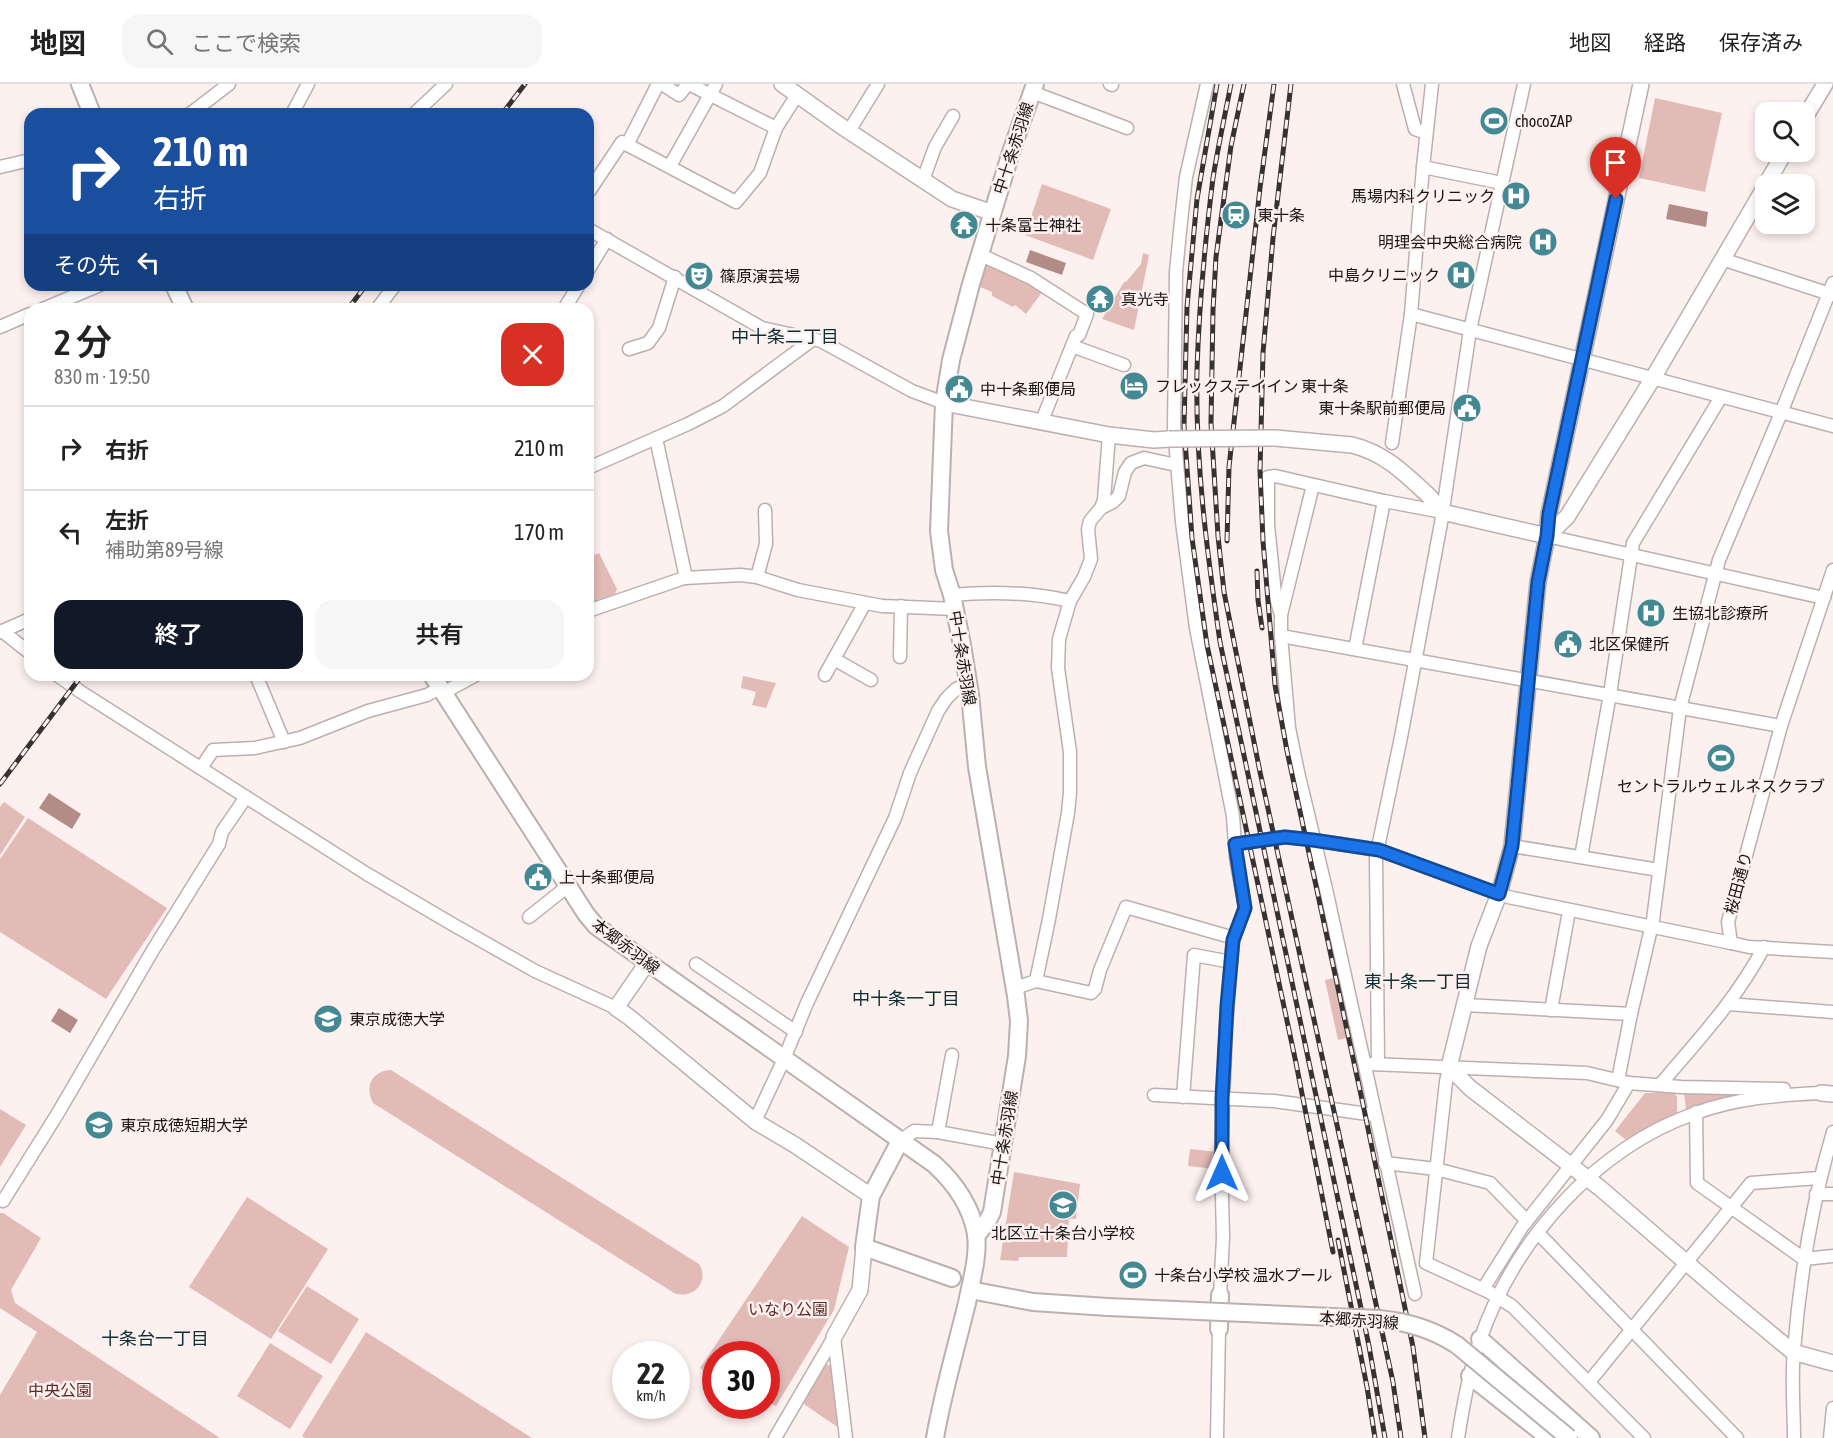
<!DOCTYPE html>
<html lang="ja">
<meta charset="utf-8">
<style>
:root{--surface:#fff;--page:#f6f6f6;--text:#222;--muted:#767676;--line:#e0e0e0;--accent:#111827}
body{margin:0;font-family:"Asap Condensed","Noto Sans JP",sans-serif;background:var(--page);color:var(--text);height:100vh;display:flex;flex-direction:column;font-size:22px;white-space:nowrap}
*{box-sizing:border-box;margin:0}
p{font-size:20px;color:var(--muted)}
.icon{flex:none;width:33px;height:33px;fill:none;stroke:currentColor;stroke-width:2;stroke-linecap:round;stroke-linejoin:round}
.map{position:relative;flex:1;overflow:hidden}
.side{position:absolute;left:24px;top:219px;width:570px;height:378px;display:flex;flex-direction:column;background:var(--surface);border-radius:18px;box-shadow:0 3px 9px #0003}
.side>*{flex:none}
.banner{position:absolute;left:24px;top:24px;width:570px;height:183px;border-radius:18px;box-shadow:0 3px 9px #0003;background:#1a4fa0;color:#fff;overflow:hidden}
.controls{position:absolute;left:1755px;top:18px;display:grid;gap:12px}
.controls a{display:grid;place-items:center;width:60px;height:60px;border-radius:12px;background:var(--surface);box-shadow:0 3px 9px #0003;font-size:30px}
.speed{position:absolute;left:612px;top:1257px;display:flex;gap:12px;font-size:30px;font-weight:700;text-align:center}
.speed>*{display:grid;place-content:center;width:78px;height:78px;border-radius:50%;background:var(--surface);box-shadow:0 3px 9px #0003;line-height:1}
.speed small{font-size:15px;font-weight:400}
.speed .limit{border:9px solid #d22;background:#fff;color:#111}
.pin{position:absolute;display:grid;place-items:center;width:51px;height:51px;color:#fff;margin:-62px -26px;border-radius:50% 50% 50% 0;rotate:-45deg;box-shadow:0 0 6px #0007}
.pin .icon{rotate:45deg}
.me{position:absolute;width:66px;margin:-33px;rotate:0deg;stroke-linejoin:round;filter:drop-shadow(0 0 4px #0008)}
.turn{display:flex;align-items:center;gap:21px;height:126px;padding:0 30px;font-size:27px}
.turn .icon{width:78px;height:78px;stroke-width:2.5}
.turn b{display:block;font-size:42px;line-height:51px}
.then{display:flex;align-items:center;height:57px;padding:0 30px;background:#0003;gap:12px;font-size:22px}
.round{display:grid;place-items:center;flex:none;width:63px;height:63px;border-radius:18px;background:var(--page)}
.head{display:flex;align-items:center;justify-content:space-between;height:102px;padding:0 30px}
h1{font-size:36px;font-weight:600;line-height:45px}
.cta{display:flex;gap:12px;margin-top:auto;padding:12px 30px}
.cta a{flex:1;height:69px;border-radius:18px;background:var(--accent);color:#fff;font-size:24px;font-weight:600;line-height:69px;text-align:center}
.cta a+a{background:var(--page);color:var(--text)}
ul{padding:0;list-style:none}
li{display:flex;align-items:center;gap:18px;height:84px;padding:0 30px;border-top:2px solid var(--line)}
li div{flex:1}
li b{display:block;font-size:22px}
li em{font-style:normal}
header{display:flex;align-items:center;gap:36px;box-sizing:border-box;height:84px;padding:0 30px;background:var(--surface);border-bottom:2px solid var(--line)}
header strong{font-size:28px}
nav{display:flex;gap:33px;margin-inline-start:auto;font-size:21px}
.search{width:420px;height:54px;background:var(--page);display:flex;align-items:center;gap:15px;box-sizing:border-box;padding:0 21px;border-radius:18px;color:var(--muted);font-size:22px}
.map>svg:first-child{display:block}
.green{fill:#e2bbb7}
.water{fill:#b38b87}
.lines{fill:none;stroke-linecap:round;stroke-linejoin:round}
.minor-casing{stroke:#bbb0af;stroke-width:15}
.tertiary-casing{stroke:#bbb0af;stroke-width:18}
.secondary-casing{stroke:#bbb0af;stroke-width:20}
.minor{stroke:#fff;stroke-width:12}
.tertiary{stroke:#fff;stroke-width:15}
.secondary{stroke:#fff;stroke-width:16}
.rail-casing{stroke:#373232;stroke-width:5}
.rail{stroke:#fdf1f0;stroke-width:3;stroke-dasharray:9;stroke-linecap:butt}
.tertiary-bridge-casing{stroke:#bbb0af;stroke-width:18;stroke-linecap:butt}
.secondary-bridge-casing{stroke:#bbb0af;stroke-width:20;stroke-linecap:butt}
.tertiary-bridge{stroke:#fff;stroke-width:15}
.secondary-bridge{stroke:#fff;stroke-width:16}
.route-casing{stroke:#114b97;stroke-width:15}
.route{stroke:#1a73e8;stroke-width:10}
.labels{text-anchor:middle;stroke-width:5;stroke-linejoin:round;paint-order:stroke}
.poi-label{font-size:16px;fill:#191515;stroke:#fdf1f0;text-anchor:start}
.street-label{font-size:16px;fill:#191515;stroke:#fdf1f0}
.park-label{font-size:16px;fill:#602a27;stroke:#fdf1f0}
.neighbourhood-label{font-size:18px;fill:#0c2f34;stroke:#fdf1f0}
</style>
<header>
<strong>地図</strong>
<div class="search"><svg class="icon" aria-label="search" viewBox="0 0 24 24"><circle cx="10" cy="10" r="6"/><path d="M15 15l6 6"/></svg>ここで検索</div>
<nav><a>地図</a><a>経路</a><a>保存済み</a></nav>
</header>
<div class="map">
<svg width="1833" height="1354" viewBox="0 0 1833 1354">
<rect width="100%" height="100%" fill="#fdf1f0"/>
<g class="green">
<path d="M1655,14L1722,29L1705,108L1639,94Z"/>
<path d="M1042,100L1111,125L1093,176L1025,151Z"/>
<path d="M1143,169L1149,171L1134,246L1102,235L1124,198H1126L1141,180Z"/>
<path d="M987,176L1043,207L1026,230L1015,221L1013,223L992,212V208L978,202L984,178Z"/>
<path d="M599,469L617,505L615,510L588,520V474Z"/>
<path d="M743,592L776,599L766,624L752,621L756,608L741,604Z"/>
<path d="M4,718L25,733L0,771V723Z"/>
<path d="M28,734L167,824L106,915L0,848V775Z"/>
<path d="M1338,893L1351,953L1338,956L1325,896Z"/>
<path d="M391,986L699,1180C710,1198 693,1216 674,1209L373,1019C364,1002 372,987 391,986Z"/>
<path d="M1684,1007L1749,1009L1686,1027Z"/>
<path d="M1645,1009H1673L1677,1012V1029L1626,1056L1615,1047Z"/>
<path d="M0,1025L26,1041L0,1083Z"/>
<path d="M1190,1065L1217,1068L1215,1085L1188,1082Z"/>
<path d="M1014,1088L1080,1100L1076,1135H1069L1067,1173H1019L1018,1177L1000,1176Z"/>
<path d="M247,1113L328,1165L271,1255L189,1203Z"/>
<path d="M0,1129H3L41,1154L11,1206L15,1219L220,1354H0V1311L37,1248L0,1224Z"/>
<path d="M802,1132L849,1163L834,1226L776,1322L767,1317L766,1270H716L715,1296L700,1284Z"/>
<path d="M307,1202L359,1235L331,1280L278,1247Z"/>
<path d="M366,1248L532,1354H305L302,1352Z"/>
<path d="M270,1259L323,1292L290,1345L237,1312Z"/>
<path d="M825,1280L832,1282L839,1344L805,1321L804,1318Z"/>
</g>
<g class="water">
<path d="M1669,120L1708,128L1706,143L1666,135Z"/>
<path d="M1030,166L1066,179L1062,191L1026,178Z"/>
<path d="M49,709L81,730L72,745L39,724Z"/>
<path d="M59,924L78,936L70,949L51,937Z"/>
</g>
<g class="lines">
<g class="minor-casing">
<g id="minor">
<path d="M662,0L679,11L688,0"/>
<path d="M689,0L776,44"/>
<path d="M1110,0L1112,1"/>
<path d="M1207,0L1186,93L1181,137L1176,188L1174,343L1182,438L1196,544L1233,732L1236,774L1245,824L1233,856L1226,942L1221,1072L1223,1154L1220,1211"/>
<path d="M1403,0L1415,45L1426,49"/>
<path d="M1032,8L1127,44"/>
<path d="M190,30L229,0"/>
<path d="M292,30L308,0"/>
<path d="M414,30L446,0"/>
<path d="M849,47L878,0"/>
<path d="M627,61L658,0"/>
<path d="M670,82L716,0"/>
<path d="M0,83L30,76"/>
<path d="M1423,83L1502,99"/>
<path d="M923,96L935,63L953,32"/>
<path d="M588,107L590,106L622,58L736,118L760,89L776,44L797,11"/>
<path d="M588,145L762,244L821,257L912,307L944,319"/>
<path d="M981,171L1031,194L1087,230L1079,251L1076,252L1041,339"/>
<path d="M1722,175L1833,211"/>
<path d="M588,186L607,155"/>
<path d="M43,225L100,201"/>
<path d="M377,225L395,201"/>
<path d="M564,225L579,201"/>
<path d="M1411,230L1833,342"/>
<path d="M0,243L30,230"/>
<path d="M1072,262L1124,281"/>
<path d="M629,265L648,259L659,244L675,193"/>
<path d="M656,354L686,494"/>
<path d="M1392,359L1411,230L1423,83L1432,0"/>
<path d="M588,384L688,340L723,322L812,256"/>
<path d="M1101,424L1104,416L1109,351"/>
<path d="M1547,452L1824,514"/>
<path d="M1833,486L1781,642L1728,838L1731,859L1749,863L1833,868"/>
<path d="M757,493L766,460L765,426"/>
<path d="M952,511C993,507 1029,508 1070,517"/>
<path d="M588,527L684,494L741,491L757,493L798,506L882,522L955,525"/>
<path d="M1281,531L1313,401"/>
<path d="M2,547L30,569"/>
<path d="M0,548L30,535"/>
<path d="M1281,552L1781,642"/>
<path d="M1355,565L1384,417"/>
<path d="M900,573L901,522"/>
<path d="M834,575L871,596"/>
<path d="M57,591L81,608L367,790L452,840L535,887L616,924"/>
<path d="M256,591L284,658"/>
<path d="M825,591L865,519"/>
<path d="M443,609L476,591"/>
<path d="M201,684L213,666L255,664L300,654L368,627L427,611L440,604"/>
<path d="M1235,760L1285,753L1313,756L1379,766L1508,813L1731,859"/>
<path d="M1512,762L1659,786"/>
<path d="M1581,773L1610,610L1633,459L1721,313"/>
<path d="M529,833L568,802"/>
<path d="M696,880L796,948"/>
<path d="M1036,897L1049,835L1068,729L1070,709V668L1058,584L1059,555L1070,517L1084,493L1091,475L1088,445L1090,437L1101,424L1113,418L1119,412L1125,388L1131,379L1144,374L1176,381"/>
<path d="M1015,904L1036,897L1091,909L1095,905L1100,886L1126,823L1234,854"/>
<path d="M1728,920L1833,928"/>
<path d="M1465,921L1631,930"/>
<path d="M1551,926L1569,827"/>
<path d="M1371,980L1587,989L1629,999L1681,1003L1784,1005"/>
<path d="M1378,980L1376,773L1401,653L1441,439L1470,246L1524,0"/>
<path d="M1449,983L1446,998L1426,1179L1489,1208L1512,1222L1644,1354"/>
<path d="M1618,996L1631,930L1653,836L1680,624L1719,476L1781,329L1833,199"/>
<path d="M1660,1001C1697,957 1737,915 1764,863"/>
<path d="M1154,1011L1274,1017L1375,1031"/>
<path d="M1183,1013L1194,871L1231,878"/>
<path d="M1696,1028L1697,1099L1804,1175L1833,1172"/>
<path d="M755,1037L784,975L807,919L895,734L910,689L938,627L946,615L956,605L968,599"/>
<path d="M938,1048L952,971"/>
<path d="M900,1057L914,1047L938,1048L1003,1060"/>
<path d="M1385,1079L1436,1085L1490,1099L1527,1137"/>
<path d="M1816,1110H1833"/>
<path d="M3,1117L58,1029L153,866L219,760L222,748L246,713"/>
<path d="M1538,1149L1737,1354"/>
<path d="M1483,1205L1522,1143L1607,1036L1629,999"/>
<path d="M1415,1210L1326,805L1298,688L1289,644L1281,552V531L1275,510L1268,441V393L1275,392L1384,417L1442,428"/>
<path d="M834,1253L846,1354"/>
<path d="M1589,1298L1751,1099L1819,1094"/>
<path d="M775,1354L834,1253"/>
<path d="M1217,1354L1219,1245"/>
<path d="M1458,1354C1463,1321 1469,1288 1480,1256C1514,1157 1595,1064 1696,1029C1736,1014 1779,1011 1821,1009"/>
<path d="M1794,1354C1794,1325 1791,1295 1794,1266C1800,1192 1812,1119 1833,1048"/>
<path d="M1830,1354L1833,1324"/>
</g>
</g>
<g class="tertiary-casing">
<g id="tertiary">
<path d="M782,0L841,42L952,115L993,129"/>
<path d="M1641,0L1549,430L1547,452L1538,498L1512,762L1499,810L1479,862L1449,983L1470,1004L1600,1104L1724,1211L1793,1268L1833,1279"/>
<path d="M1804,35L1825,0"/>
<path d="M1766,100L1785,68"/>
<path d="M944,319L1109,351L1154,356L1169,355"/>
<path d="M1429,412L1442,428L1547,452"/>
<path d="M1547,452L1567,433L1653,294L1766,101"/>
<path d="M647,879L616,924L629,933L756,1038L795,1061L871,1112"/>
<path d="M1821,1009L1833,1010"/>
<path d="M834,1253L860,1206L864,1163"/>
</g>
</g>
<g class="secondary-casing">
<g id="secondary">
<path d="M80,0L92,30"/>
<path d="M174,201L185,225"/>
<path d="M432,591L568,802L586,830L596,842L934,1080C955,1099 971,1122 976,1150C979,1172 971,1198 967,1219C956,1264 943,1308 935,1354"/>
<path d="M900,1057L871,1112L864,1163L952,1194"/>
<path d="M976,1152L987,1138L992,1128L1017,972L1019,937L1016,912L977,683L970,610L962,561L952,511L944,486L939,447L944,319L951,276L971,200L1011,68L1035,0"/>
<path d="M970,1206L1033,1218L1108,1223"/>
<path d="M1219,1245L1220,1211"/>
<path d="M1480,1255L1591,1354"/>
<path d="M1470,1292L1549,1354"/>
</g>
</g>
<use href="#minor" class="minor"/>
<use href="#tertiary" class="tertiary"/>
<use href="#secondary" class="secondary"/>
<g class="rail-casing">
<g id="rail">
<path d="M1217,0L1197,115L1187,223L1184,342L1192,454L1207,561L1296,979L1333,1168"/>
<path d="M1231,0C1225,31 1218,63 1213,94C1205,158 1199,222 1197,286C1195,377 1207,468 1220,558L1369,1262L1385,1354"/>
<path d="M1244,0L1231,62L1216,173L1213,226L1211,339L1218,452L1224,508L1260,688L1393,1298L1401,1354"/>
<path d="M1291,0L1273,154L1263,269L1260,387L1263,457L1275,601L1287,667L1364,1025L1413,1263L1425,1354"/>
<path d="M502,30L525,0"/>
<path d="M348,225L366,201"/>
<path d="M1227,457L1229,383L1260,104L1274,0"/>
<path d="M1257,487L1258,516L1262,544"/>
<path d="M0,700L82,591"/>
<path d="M1338,1156L1367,1303L1375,1354"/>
</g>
</g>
<use href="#rail" class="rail"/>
<g class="tertiary-bridge-casing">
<path id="tertiary-bridge" d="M1169,355L1275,354L1352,361C1385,369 1405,390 1429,412"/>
</g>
<g class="secondary-bridge-casing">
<path id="secondary-bridge" d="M1108,1223L1379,1235C1408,1238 1432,1245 1457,1261L1569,1354"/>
</g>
<use href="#tertiary-bridge" class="tertiary-bridge"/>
<use href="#secondary-bridge" class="secondary-bridge"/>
</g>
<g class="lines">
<g class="route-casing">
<path id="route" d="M1222,1089V1015L1227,922L1233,856L1245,824L1235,760L1285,753L1313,756L1379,766L1499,810L1512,762L1538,498L1547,452L1549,430L1616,115"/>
</g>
<use href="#route" class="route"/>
</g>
<defs>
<g id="stadium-disc" transform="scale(1.5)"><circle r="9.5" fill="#438993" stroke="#fdf1f0"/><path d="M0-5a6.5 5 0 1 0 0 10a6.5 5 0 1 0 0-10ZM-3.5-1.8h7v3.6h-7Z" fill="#fff"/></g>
<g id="hospital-disc" transform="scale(1.5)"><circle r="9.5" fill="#438993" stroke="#fdf1f0"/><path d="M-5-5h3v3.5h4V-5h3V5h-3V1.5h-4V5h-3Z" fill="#fff"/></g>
<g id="station-disc" transform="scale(1.5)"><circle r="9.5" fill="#438993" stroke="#fdf1f0"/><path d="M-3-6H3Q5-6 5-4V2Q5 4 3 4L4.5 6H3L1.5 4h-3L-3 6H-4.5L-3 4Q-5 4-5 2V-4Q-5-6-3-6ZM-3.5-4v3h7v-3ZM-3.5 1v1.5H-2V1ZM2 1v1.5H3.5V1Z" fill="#fff"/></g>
<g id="temple-disc" transform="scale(1.5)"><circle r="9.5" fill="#438993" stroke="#fdf1f0"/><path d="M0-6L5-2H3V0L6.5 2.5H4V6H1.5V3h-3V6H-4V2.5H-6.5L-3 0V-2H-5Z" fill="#fff"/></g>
<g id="theatre-disc" transform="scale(1.5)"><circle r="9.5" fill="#438993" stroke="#fdf1f0"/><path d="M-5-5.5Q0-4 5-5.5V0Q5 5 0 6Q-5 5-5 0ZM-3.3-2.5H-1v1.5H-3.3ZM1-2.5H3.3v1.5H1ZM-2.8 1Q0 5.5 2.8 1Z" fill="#fff"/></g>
<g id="hotel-disc" transform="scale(1.5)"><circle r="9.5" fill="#438993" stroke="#fdf1f0"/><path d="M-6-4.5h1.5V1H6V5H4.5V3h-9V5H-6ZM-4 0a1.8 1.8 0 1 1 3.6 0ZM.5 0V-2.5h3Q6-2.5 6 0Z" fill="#fff"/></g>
<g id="civic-disc" transform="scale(1.5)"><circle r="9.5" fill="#438993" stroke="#fdf1f0"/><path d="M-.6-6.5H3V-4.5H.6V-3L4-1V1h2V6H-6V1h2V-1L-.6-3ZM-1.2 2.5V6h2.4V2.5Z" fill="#fff"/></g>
<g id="university-disc" transform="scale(1.5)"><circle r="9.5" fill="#438993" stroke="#fdf1f0"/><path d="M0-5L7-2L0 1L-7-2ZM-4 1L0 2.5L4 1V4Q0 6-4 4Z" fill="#fff"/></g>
<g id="school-disc" transform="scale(1.5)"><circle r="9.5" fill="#438993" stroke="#fdf1f0"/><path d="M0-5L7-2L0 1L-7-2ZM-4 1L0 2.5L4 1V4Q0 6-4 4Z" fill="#fff"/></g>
</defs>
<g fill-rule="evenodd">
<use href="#stadium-disc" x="1494" y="37"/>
<use href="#hospital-disc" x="1516" y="112"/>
<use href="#station-disc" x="1236" y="131"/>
<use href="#temple-disc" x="964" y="141"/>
<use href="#hospital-disc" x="1543" y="158"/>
<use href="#hospital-disc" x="1461" y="191"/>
<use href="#theatre-disc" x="699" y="192"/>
<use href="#temple-disc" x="1100" y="215"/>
<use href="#hotel-disc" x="1134" y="302"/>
<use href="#civic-disc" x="959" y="305"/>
<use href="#civic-disc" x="1467" y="324"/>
<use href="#hospital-disc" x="1651" y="529"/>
<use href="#civic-disc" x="1568" y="560"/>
<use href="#stadium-disc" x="1721" y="674"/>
<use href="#civic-disc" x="538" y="793"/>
<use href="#university-disc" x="328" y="935"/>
<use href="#university-disc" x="99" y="1041"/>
<use href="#school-disc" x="1063" y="1121"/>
<use href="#stadium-disc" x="1133" y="1191"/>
</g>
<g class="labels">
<g class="poi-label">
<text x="1515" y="43">chocoZAP</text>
<text x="1495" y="118" text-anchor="end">馬場内科クリニック</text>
<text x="1257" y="137">東十条</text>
<text x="985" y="147">十条富士神社</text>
<text x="1522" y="164" text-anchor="end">明理会中央総合病院</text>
<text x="1440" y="197" text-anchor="end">中島クリニック</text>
<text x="720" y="198">篠原演芸場</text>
<text x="1121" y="221">真光寺</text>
<text x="1155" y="308">フレックステイイン 東十条</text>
<text x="980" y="311">中十条郵便局</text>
<text x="1446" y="330" text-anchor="end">東十条駅前郵便局</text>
<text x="1672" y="535">生協北診療所</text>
<text x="1589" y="566">北区保健所</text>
<text x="1721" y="708" text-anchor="middle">セントラルウェルネスクラブ</text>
<text x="559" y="799">上十条郵便局</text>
<text x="349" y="941">東京成徳大学</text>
<text x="120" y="1047">東京成徳短期大学</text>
<text x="1063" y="1155" text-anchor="middle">北区立十条台小学校</text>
<text x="1154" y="1197">十条台小学校 温水プール</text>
</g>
<g class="street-label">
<text transform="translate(1013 64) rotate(-72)" y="6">中十条赤羽線</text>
<text transform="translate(963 574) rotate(81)" y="6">中十条赤羽線</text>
<text transform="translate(1738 799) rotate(-75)" y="6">桜田通り</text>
<text transform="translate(626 862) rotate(37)" y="6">本郷赤羽線</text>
<text transform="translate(1004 1054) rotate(-81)" y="6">中十条赤羽線</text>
<text transform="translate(1359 1236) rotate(4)" y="6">本郷赤羽線</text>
</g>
<g class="park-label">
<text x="788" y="1231">いなり公園</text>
<text x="60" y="1312">中央公園</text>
</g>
<g class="neighbourhood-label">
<text x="785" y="259">中十条二丁目</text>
<text x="1418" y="904">東十条一丁目</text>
<text x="906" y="921">中十条一丁目</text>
<text x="155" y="1261">十条台一丁目</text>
</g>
</g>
</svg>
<div class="controls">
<a><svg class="icon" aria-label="search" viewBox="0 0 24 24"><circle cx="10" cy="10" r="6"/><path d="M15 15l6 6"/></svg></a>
<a><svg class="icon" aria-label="layers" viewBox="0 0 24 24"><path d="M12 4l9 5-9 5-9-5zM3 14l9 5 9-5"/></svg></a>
</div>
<div class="speed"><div>22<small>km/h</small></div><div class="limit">30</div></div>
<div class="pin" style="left:1616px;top:115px;background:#d93025"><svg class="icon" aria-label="arrive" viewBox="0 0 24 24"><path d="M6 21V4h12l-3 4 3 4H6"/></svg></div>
<svg class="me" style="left:1222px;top:1089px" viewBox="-20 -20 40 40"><path d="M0-17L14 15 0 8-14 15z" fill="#1a73e8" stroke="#fff" stroke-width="4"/></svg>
<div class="banner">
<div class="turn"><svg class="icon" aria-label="right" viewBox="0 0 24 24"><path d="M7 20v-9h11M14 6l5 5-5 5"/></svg><div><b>210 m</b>右折</div></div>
<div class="then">その先<svg class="icon" aria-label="left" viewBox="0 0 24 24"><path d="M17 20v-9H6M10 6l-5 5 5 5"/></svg></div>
</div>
<section class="side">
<div class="head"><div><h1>2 分</h1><p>830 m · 19:50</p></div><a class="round" style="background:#d93025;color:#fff"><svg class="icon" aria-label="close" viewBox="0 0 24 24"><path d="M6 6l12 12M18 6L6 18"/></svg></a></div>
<ul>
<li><svg class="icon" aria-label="right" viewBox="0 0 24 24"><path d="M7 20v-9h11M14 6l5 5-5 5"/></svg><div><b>右折</b></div><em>210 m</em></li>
<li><svg class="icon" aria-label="left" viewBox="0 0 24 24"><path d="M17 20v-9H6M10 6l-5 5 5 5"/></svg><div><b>左折</b><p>補助第89号線</p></div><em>170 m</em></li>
</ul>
<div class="cta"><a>終了</a><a>共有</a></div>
</section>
</div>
